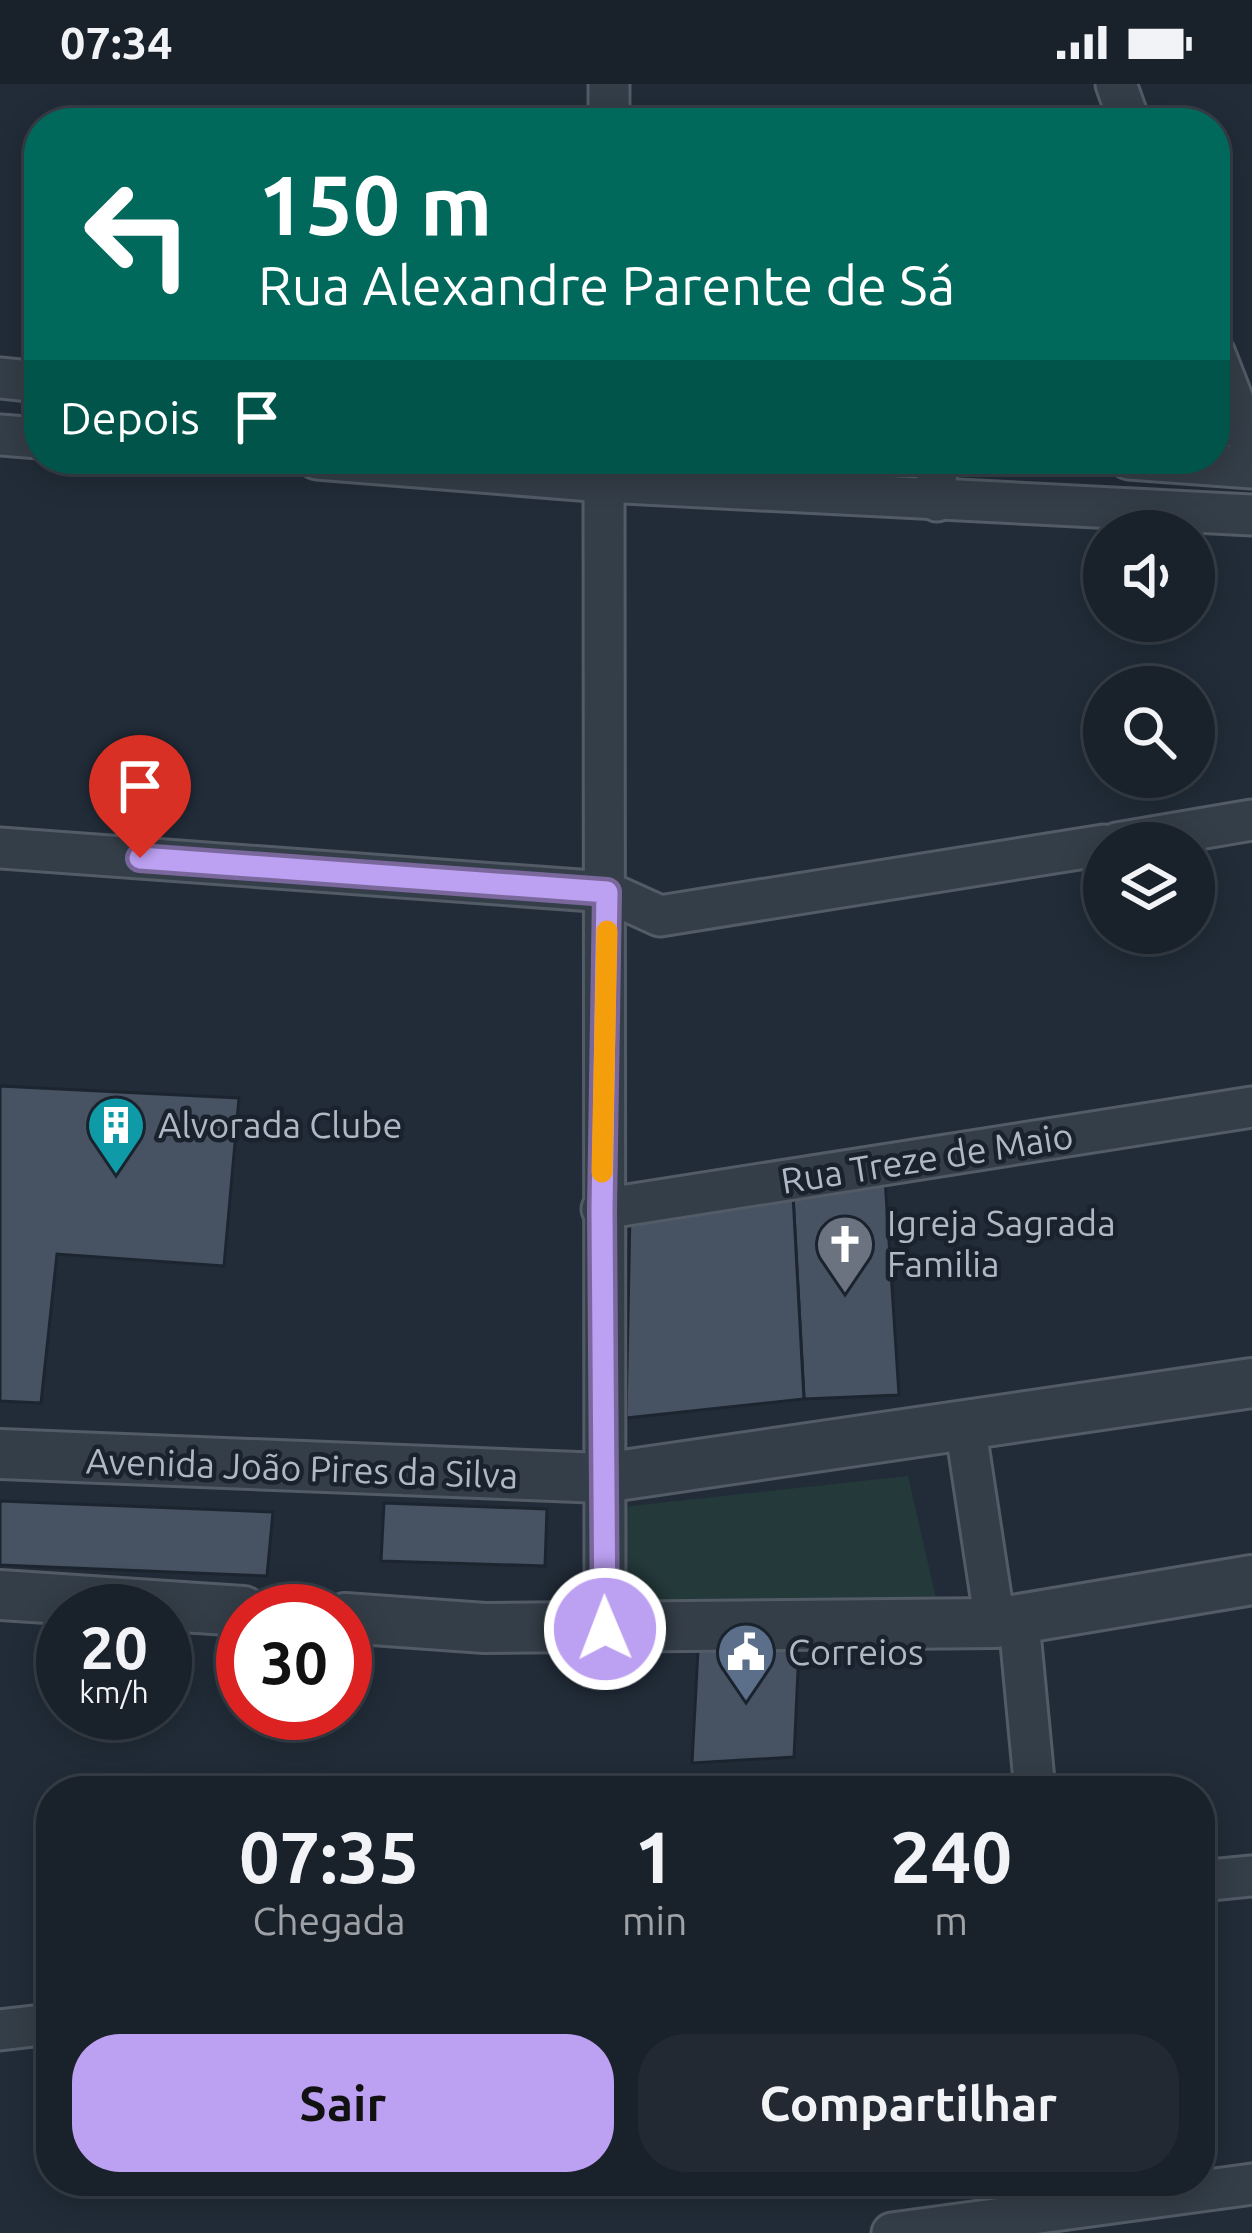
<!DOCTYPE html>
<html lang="pt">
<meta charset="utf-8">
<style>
:root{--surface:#19212a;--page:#222932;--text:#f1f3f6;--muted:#9fa3a8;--line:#373e47;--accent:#bca0f2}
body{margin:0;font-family:Ubuntu,sans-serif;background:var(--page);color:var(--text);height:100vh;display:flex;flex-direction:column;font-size:45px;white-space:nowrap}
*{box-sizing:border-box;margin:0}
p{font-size:39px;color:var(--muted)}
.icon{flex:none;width:66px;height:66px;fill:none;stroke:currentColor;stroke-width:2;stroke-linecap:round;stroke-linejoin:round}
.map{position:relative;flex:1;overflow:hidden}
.drawer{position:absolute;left:36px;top:1692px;width:1179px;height:420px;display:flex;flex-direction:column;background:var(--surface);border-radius:48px;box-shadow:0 6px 30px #0003,0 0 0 3px var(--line)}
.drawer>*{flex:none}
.guide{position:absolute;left:24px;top:24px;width:1206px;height:366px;border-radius:48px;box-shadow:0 6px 30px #0003,0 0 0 3px var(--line);background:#00695c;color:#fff;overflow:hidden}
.fabs{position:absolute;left:1083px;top:426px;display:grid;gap:24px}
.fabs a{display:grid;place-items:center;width:132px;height:132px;border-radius:50%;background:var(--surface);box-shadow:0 6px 30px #0003,0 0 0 3px var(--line);font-size:60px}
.speed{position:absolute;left:36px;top:1500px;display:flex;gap:24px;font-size:60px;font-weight:700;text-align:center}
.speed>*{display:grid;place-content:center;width:156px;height:156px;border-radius:50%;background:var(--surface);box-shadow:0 6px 30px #0003,0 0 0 3px var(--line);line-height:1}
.speed small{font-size:30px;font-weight:400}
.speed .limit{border:18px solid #d22;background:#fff;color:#111}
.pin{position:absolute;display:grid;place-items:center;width:102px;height:102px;color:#fff;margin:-123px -51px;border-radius:50% 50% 50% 0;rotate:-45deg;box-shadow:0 0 12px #0007}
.pin .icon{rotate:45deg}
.me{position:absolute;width:132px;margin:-66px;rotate:359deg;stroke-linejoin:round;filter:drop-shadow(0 0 9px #0008)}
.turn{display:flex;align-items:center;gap:42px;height:252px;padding:0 36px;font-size:54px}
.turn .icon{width:156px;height:156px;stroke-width:2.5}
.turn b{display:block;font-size:84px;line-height:102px}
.then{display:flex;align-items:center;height:114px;padding:0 36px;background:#0003;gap:24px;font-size:45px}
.eta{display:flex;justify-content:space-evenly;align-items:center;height:204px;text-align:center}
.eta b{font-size:72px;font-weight:700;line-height:84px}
.action{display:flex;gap:24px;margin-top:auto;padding:24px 36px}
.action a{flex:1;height:138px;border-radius:48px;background:var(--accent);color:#111;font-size:48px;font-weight:700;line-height:138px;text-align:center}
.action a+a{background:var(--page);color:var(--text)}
.status{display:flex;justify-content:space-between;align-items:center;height:84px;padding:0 60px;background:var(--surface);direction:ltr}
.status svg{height:33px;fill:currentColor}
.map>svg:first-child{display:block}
.green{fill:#24393a}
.building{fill:#475362;stroke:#1c252f;stroke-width:3}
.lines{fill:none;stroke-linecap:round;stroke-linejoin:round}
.minor-casing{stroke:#525b66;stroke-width:45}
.tertiary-casing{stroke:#525b66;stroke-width:54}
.minor{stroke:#343e48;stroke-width:39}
.tertiary{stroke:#343e48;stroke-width:48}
.route-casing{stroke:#7a689d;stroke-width:30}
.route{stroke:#bca0f2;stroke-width:21}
.slow{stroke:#f59e0b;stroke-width:21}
.labels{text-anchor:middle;stroke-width:9;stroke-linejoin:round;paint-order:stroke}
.poi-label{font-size:36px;fill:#afb8c5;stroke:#1a232d;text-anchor:start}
.street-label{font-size:36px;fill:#afb8c5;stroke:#1a232d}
</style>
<div class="status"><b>07:34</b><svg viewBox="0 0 49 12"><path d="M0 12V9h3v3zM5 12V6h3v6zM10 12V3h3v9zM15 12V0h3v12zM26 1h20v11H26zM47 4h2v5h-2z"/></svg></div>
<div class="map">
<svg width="1252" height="2149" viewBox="0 0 1252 2149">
<rect width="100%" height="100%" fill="#212c38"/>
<path class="green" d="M908,1392L936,1514L623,1520L613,1424Z"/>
<g class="building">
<path d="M0,1002L239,1014L224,1182L57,1170L41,1319L0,1317Z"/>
<path d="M885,1095L899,1311L804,1315L793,1111Z"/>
<path d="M793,1111L804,1315L626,1334L630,1129Z"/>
<path d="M0,1417L273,1428L267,1492L0,1481Z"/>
<path d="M384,1419L547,1425L545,1482L381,1477Z"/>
<path d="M799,1564L794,1673L692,1679L698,1566Z"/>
</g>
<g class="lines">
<g class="minor-casing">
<g id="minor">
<path d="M1116,0L1130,39"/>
<path d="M609,39V0"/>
<path d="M1215,270L1252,365"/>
<path d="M0,294L39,298"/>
<path d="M0,351L39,354"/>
<path d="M317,375L604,398L1252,431"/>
<path d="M604,375L605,1545"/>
<path d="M936,375L937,417"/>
<path d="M1129,375L1252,384"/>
<path d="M1117,759L1252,736"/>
<path d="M0,764L607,808L660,832L1104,761"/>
<path d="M602,1125L1252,1023"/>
<path d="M965,1341L995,1539"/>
<path d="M1019,1538L1035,1707"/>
<path d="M1200,1797L1252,1792"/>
<path d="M0,1946L51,1940"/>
<path d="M892,2149L1252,2100"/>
</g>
</g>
<g class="tertiary-casing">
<g id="tertiary">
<path d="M0,1370L603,1394L1252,1299"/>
<path d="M0,1511L243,1527"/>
<path d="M345,1534L485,1544L995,1539L1252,1496"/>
</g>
</g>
<use href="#minor" class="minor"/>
<use href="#tertiary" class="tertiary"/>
</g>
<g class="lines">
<g class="route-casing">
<path id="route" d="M140,774L607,808L602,1126L605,1545"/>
</g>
<use href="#route" class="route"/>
<path class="slow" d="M602,1088L607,847"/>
</g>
<defs>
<g id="building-pin" transform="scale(3)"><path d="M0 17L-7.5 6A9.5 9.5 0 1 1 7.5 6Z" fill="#0f9aa8" stroke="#1a232d"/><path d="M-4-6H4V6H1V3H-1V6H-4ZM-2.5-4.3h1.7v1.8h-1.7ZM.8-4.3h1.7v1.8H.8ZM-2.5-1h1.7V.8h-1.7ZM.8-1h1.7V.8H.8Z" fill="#fff"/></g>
<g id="church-pin" transform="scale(3)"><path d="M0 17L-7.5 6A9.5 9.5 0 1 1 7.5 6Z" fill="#6b7280" stroke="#1a232d"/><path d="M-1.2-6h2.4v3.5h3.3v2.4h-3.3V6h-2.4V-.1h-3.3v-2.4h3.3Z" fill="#fff"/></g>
<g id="civic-pin" transform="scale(3)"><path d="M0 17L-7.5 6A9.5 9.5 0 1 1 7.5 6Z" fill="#5c6f8a" stroke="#1a232d"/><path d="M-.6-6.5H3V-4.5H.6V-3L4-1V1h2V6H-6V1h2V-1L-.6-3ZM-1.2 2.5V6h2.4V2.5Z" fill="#fff"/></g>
</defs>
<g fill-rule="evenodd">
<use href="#building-pin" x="116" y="1041"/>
<use href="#church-pin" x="845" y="1160"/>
<use href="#civic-pin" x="746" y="1568"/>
</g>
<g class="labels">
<g class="poi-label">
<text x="158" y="1054">Alvorada Clube</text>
<text x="887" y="1152">Igreja Sagrada<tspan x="887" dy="41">Familia</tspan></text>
<text x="788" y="1581">Correios</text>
</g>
<g class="street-label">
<text transform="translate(927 1074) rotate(-9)" y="13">Rua Treze de Maio</text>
<text transform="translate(302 1384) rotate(2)" y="13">Avenida João Pires da Silva</text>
</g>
</g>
</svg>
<div class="fabs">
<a><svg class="icon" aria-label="sound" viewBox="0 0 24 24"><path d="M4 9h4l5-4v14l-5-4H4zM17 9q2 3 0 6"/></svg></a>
<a><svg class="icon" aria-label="search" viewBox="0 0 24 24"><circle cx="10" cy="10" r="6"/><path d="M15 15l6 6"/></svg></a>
<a><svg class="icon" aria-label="layers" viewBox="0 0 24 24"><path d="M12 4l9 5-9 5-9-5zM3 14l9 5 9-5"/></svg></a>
</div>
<div class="speed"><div>20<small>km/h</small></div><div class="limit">30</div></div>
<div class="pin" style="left:140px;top:774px;background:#d93025"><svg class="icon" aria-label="arrive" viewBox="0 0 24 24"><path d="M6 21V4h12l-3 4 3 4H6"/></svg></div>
<svg class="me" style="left:605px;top:1545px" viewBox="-20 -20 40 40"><circle r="17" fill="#bca0f2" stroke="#fff" stroke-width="3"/><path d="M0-11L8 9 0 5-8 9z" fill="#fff"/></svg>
<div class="guide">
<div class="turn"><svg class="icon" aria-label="left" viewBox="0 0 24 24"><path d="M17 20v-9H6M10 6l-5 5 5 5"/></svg><div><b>150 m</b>Rua Alexandre Parente de Sá</div></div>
<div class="then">Depois<svg class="icon" aria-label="arrive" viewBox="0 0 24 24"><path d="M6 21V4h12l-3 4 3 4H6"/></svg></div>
</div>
<section class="drawer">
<div class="eta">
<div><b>07:35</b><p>Chegada</p></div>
<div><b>1</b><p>min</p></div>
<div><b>240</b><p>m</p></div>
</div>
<div class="action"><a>Sair</a><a>Compartilhar</a></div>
</section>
</div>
